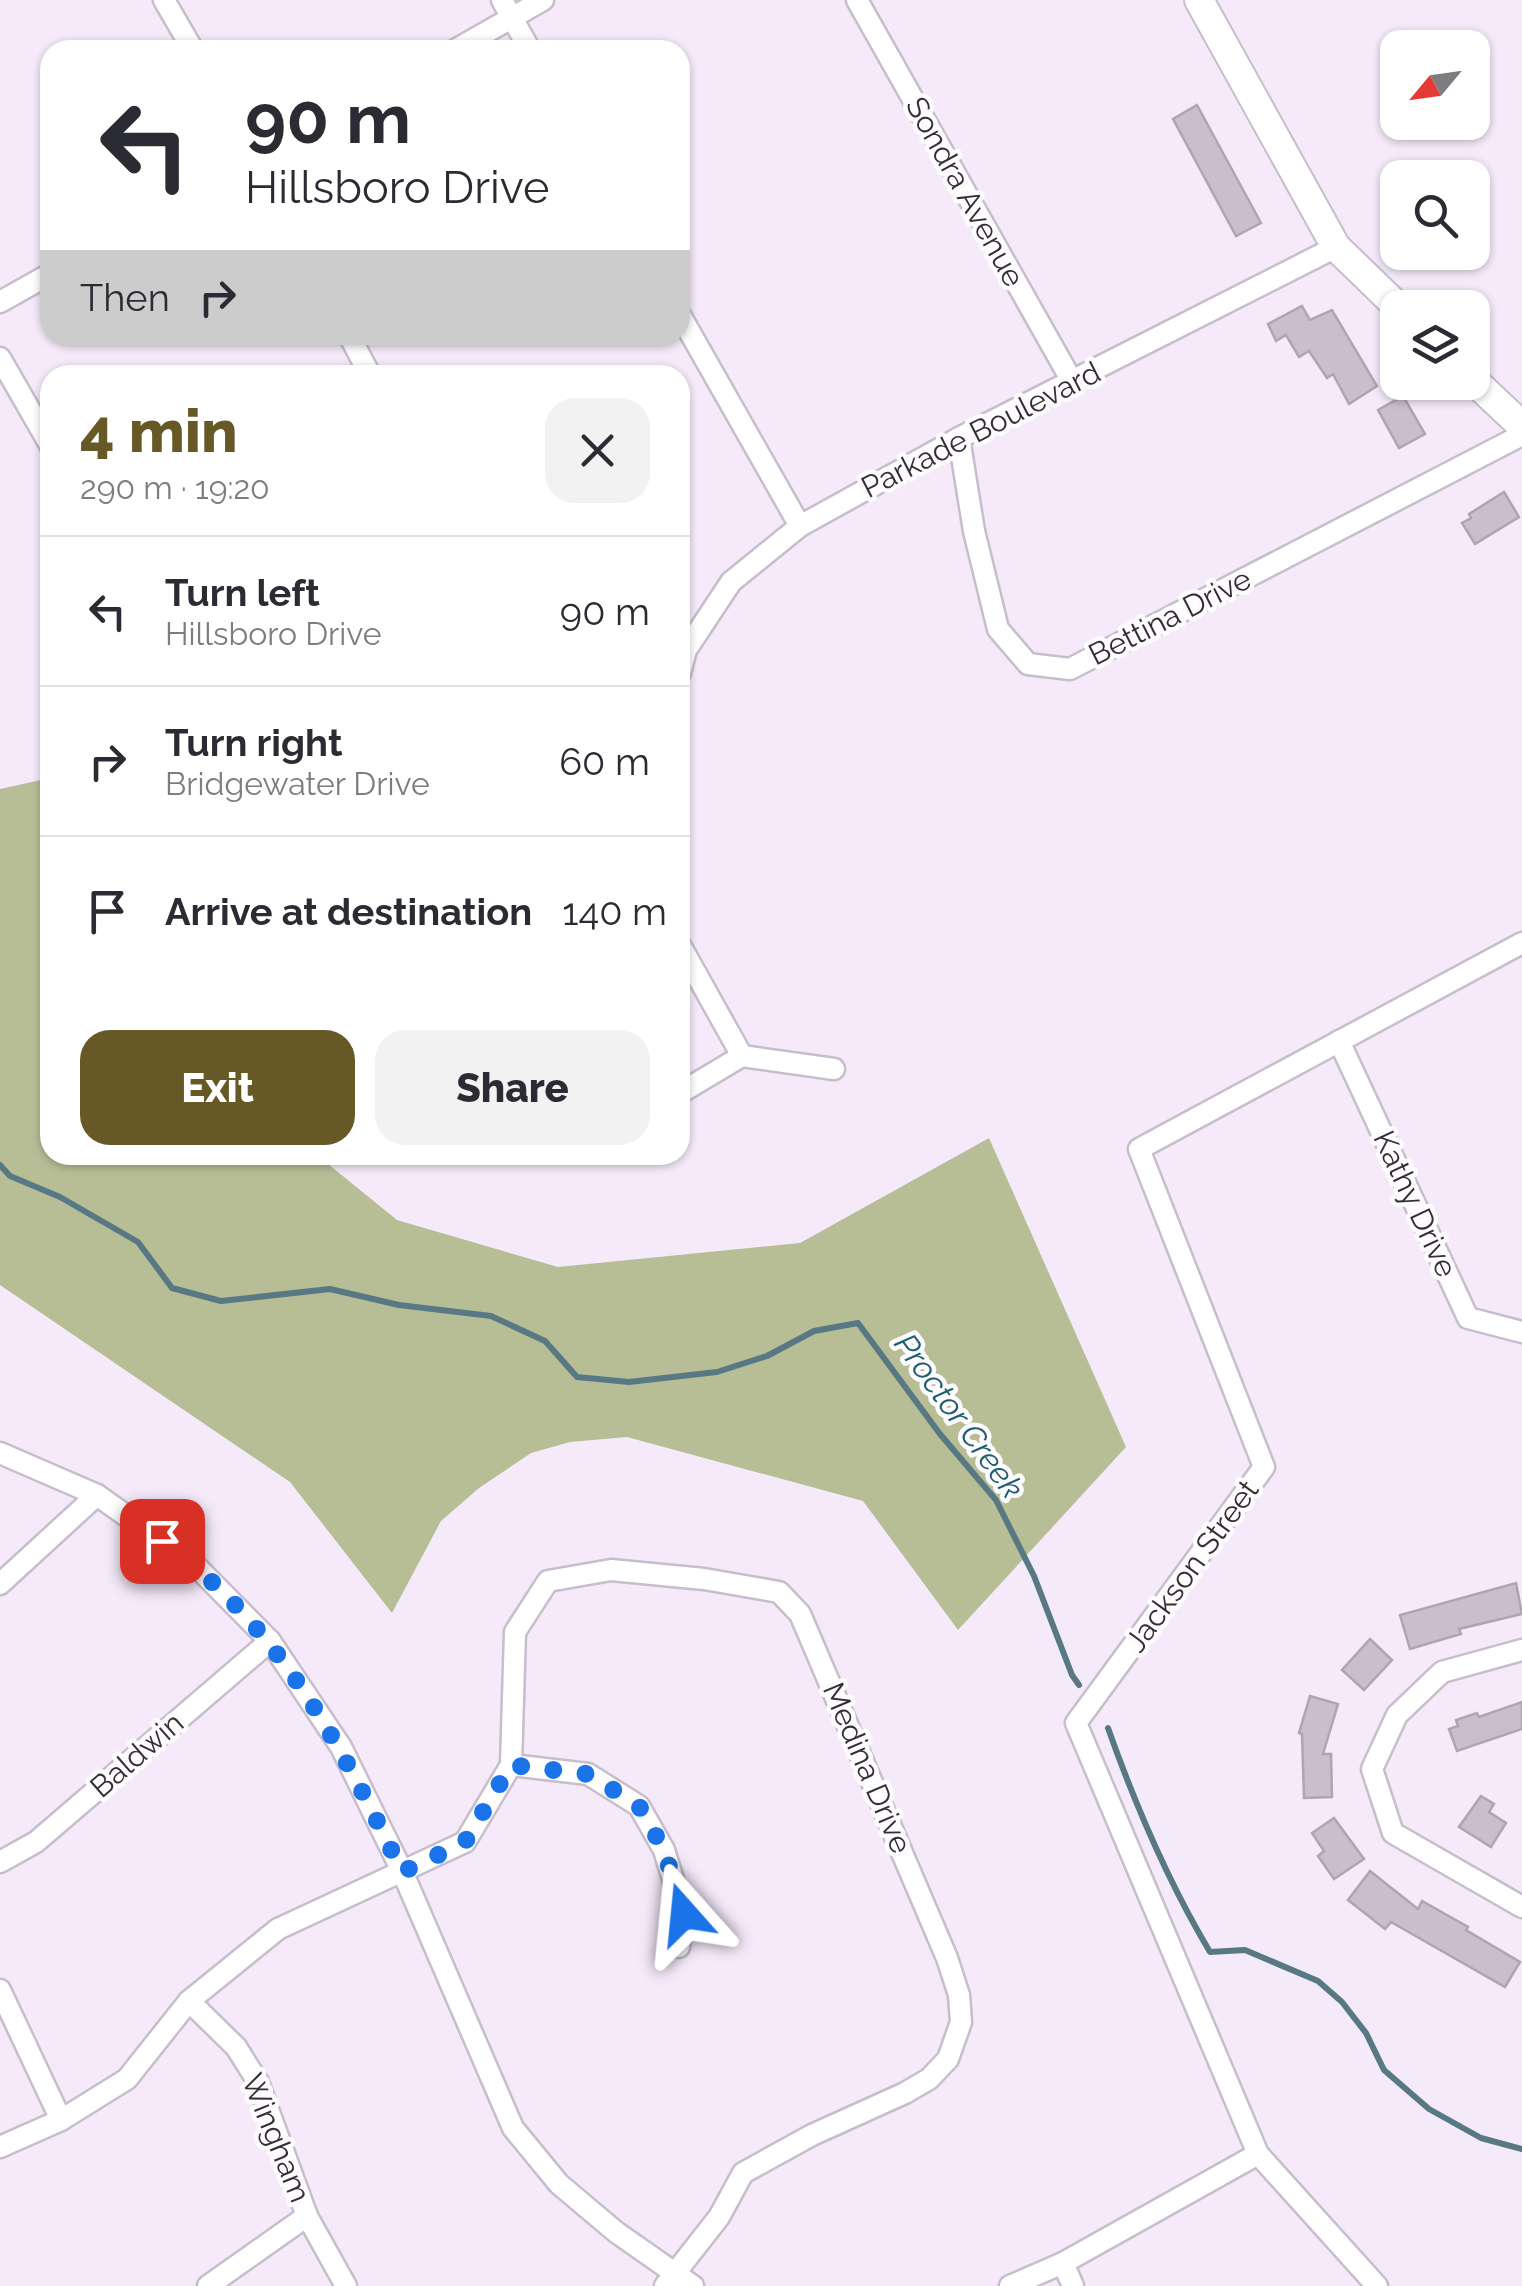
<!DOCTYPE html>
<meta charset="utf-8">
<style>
:root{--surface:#fff;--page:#f2f2f3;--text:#2b2b33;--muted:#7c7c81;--line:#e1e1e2;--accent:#675926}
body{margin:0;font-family:Raleway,sans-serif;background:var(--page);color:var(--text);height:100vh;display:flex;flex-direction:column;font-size:38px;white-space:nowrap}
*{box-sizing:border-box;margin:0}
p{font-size:32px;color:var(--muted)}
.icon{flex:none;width:55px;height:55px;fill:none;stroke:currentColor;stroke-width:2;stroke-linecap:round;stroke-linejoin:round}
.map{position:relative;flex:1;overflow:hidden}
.side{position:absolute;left:40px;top:365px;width:650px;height:800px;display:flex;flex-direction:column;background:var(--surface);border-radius:30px;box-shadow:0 2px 8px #0004}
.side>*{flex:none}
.hud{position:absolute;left:40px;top:40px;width:650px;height:305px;border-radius:30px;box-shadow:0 2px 8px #0004;background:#fff;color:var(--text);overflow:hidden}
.needle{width:65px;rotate:241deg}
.fabs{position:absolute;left:1380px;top:30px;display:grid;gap:20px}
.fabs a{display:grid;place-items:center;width:110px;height:110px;border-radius:20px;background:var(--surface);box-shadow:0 2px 8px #0004;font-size:50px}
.pin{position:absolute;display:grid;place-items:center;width:85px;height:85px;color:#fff;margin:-42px;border-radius:20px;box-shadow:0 5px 15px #0006}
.me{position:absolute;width:110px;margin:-55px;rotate:342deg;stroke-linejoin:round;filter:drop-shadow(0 0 8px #0008)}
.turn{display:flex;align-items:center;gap:35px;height:210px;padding:0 40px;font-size:45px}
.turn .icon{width:130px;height:130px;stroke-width:2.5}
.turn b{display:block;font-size:70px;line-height:85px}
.then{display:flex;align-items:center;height:95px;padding:0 40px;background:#0003;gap:20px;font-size:38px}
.round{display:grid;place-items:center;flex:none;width:105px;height:105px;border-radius:30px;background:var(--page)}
.summary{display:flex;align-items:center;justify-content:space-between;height:170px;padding:0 40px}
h1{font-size:60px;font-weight:800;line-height:75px;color:var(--accent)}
.button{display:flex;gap:20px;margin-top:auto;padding:20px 40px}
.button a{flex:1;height:115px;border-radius:30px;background:var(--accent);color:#fff;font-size:40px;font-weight:800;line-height:115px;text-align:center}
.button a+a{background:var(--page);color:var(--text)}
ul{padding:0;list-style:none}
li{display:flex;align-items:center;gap:30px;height:150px;padding:0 40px;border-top:2px solid var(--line)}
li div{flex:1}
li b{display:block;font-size:38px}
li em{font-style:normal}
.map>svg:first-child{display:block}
.forest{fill:#b7be96}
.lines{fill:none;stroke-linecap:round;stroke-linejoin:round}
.stream{stroke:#587984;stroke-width:6}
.building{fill:#c9becd;stroke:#aea4b2;stroke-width:2.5}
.street-casing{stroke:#c8bdcc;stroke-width:25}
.secondary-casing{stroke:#c8bdcc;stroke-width:32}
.street{stroke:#fff;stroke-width:20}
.secondary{stroke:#fff;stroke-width:28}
.route{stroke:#1a73e8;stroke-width:18;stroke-dasharray:0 32.4}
.labels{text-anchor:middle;stroke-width:9;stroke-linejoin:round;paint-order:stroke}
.street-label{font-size:30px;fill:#322e34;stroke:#fdfbfe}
.water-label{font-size:32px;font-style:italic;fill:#1d5e6e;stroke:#fdfbfe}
</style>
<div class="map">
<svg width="1522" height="2286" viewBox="0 0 1522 2286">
<rect width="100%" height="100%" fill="#f5eafa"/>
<path class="forest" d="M50,778V1155H317L397,1220L558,1267L800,1243L989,1138L1126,1447L958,1630L863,1501L627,1437L570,1442L531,1453L479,1488L441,1521L392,1613L290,1482L0,1285V789Z"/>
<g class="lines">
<g class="stream">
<path d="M0,1165L10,1176L60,1197L138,1242L172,1288L221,1301L330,1289L399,1305L491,1316L545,1341L577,1377L629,1382L717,1372L767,1356L814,1331L858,1323L940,1434L996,1500L1034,1576L1072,1675L1079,1685"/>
<path d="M1108,1728C1136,1807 1167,1880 1210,1952L1245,1950L1318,1981L1342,2002L1366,2033L1384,2070L1429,2109L1481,2138L1522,2149"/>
</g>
</g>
<g class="building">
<path d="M1197,105L1261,223L1236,236L1173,119Z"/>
<path d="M1302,306L1310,320L1332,310L1377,386L1349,404L1333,374L1327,378L1309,351L1299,357L1286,335L1276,341L1268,324Z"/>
<path d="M1403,396L1425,434L1399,448L1378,410Z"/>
<path d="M1504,492L1519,517L1475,544L1462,523L1471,518L1469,514Z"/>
<path d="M1516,1583L1522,1614L1459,1629L1461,1634L1410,1649L1400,1615Z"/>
<path d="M1370,1639L1392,1660L1364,1690L1342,1670Z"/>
<path d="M1310,1696L1338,1704L1323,1754H1331L1332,1797L1304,1798L1302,1734L1299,1733Z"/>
<path d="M1522,1702V1729L1457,1751L1449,1729L1458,1726L1456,1720L1477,1713L1479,1717Z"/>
<path d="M1481,1796L1494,1804L1489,1812L1506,1823L1491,1847L1459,1827Z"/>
<path d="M1334,1818L1364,1859L1334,1879L1318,1856L1324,1851L1312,1833Z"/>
<path d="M1370,1871L1418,1909L1422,1901L1468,1927L1466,1930L1520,1962L1505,1987L1391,1922L1385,1929L1348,1900Z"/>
</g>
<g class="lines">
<g class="street-casing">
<g id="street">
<path d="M164,0L193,50"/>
<path d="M502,0L530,50"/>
<path d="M857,0L1073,383"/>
<path d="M455,50L543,0"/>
<path d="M0,302L50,274"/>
<path d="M680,315L800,526"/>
<path d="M349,335L370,375"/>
<path d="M0,358L50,445"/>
<path d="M959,438L974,531L998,629L1028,664L1070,669L1522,435"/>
<path d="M680,673L686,650L731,582L800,526L959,438L1336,247"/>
<path d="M680,945L742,1056"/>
<path d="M1339,1041L1468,1318L1522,1332"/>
<path d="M742,1056L834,1069"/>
<path d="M680,1093L742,1056"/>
<path d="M0,1453L97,1495L194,1564L270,1641L341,1747L402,1871L513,2128L559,2184L616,2232L693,2286"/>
<path d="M0,1584L97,1495"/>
<path d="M1522,1650L1442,1672L1397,1715L1372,1769L1393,1833L1522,1907"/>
<path d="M511,1765L588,1774L639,1806L664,1850L684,1915L679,1947"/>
<path d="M0,1862L36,1842L270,1641"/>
<path d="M0,1990L61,2120"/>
<path d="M189,2001L236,2047L258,2082L307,2216L346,2286"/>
<path d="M0,2147L61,2120L127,2079L189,2001L278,1929L465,1842L511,1765L515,1632L548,1581L611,1570L704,1579L779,1592L800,1614L947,1958L959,1995L961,2022L948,2059L929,2079L905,2093L812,2135L743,2173L719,2217L665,2286"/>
<path d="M1063,2263L1073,2286"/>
<path d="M208,2286L307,2216"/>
<path d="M1010,2286L1063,2263L1258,2154"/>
<path d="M1377,2286L1258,2154L1076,1723L1264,1467L1139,1149L1522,943"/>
</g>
</g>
<g class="secondary-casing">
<g id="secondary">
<path d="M1199,0L1336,247L1399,308"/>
<path d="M1472,379L1522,426"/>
</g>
</g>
<use href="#street" class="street"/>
<use href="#secondary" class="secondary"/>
</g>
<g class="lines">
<path class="route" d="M162,1541C279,1625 341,1745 402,1872L465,1842L511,1765L588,1774L639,1806L664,1850L684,1914"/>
</g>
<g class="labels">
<g class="street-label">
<text transform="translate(965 192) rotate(61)" y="10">Sondra Avenue</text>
<text transform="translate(981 430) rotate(-27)" y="10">Parkade Boulevard</text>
<text transform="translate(1170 617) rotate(-27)" y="10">Bettina Drive</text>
<text transform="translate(1415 1204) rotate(65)" y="10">Kathy Drive</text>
<text transform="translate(1192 1566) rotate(-54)" y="10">Jackson Street</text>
<text transform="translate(137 1755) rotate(-41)" y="10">Baldwin</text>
<text transform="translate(867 1768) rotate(67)" y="10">Medina Drive</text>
<text transform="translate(276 2138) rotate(68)" y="10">Wingham</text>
</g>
<g class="water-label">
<text transform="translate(959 1416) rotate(54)" y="11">Proctor Creek</text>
</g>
</g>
</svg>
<div class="fabs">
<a><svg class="needle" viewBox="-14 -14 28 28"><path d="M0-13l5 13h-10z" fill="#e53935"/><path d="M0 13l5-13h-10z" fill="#7c7c81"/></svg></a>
<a><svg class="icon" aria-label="search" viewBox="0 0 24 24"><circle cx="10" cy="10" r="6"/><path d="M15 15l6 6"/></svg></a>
<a><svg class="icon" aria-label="layers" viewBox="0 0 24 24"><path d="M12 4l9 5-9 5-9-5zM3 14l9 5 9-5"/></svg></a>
</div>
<div class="pin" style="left:162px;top:1541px;background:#d93025"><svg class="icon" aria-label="arrive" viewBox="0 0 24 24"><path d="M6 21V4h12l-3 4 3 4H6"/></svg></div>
<svg class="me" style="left:684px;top:1914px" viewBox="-20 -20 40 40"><path d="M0-17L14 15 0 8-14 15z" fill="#1a73e8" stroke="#fff" stroke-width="4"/></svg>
<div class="hud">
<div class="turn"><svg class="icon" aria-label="left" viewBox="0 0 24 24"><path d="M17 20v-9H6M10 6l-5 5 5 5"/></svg><div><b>90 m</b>Hillsboro Drive</div></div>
<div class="then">Then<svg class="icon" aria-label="right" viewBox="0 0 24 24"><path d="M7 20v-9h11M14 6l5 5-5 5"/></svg></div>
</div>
<section class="side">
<div class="summary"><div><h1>4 min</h1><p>290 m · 19:20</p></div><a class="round"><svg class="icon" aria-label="close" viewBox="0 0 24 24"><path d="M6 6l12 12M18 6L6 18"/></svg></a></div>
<ul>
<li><svg class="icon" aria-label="left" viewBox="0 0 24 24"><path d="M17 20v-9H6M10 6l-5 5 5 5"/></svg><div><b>Turn left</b><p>Hillsboro Drive</p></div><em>90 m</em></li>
<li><svg class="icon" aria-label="right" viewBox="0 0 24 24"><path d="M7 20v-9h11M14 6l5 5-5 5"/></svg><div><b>Turn right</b><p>Bridgewater Drive</p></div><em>60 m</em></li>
<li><svg class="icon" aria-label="arrive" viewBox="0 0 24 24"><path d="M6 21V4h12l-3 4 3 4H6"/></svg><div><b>Arrive at destination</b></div><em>140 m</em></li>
</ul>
<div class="button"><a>Exit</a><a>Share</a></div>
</section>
</div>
